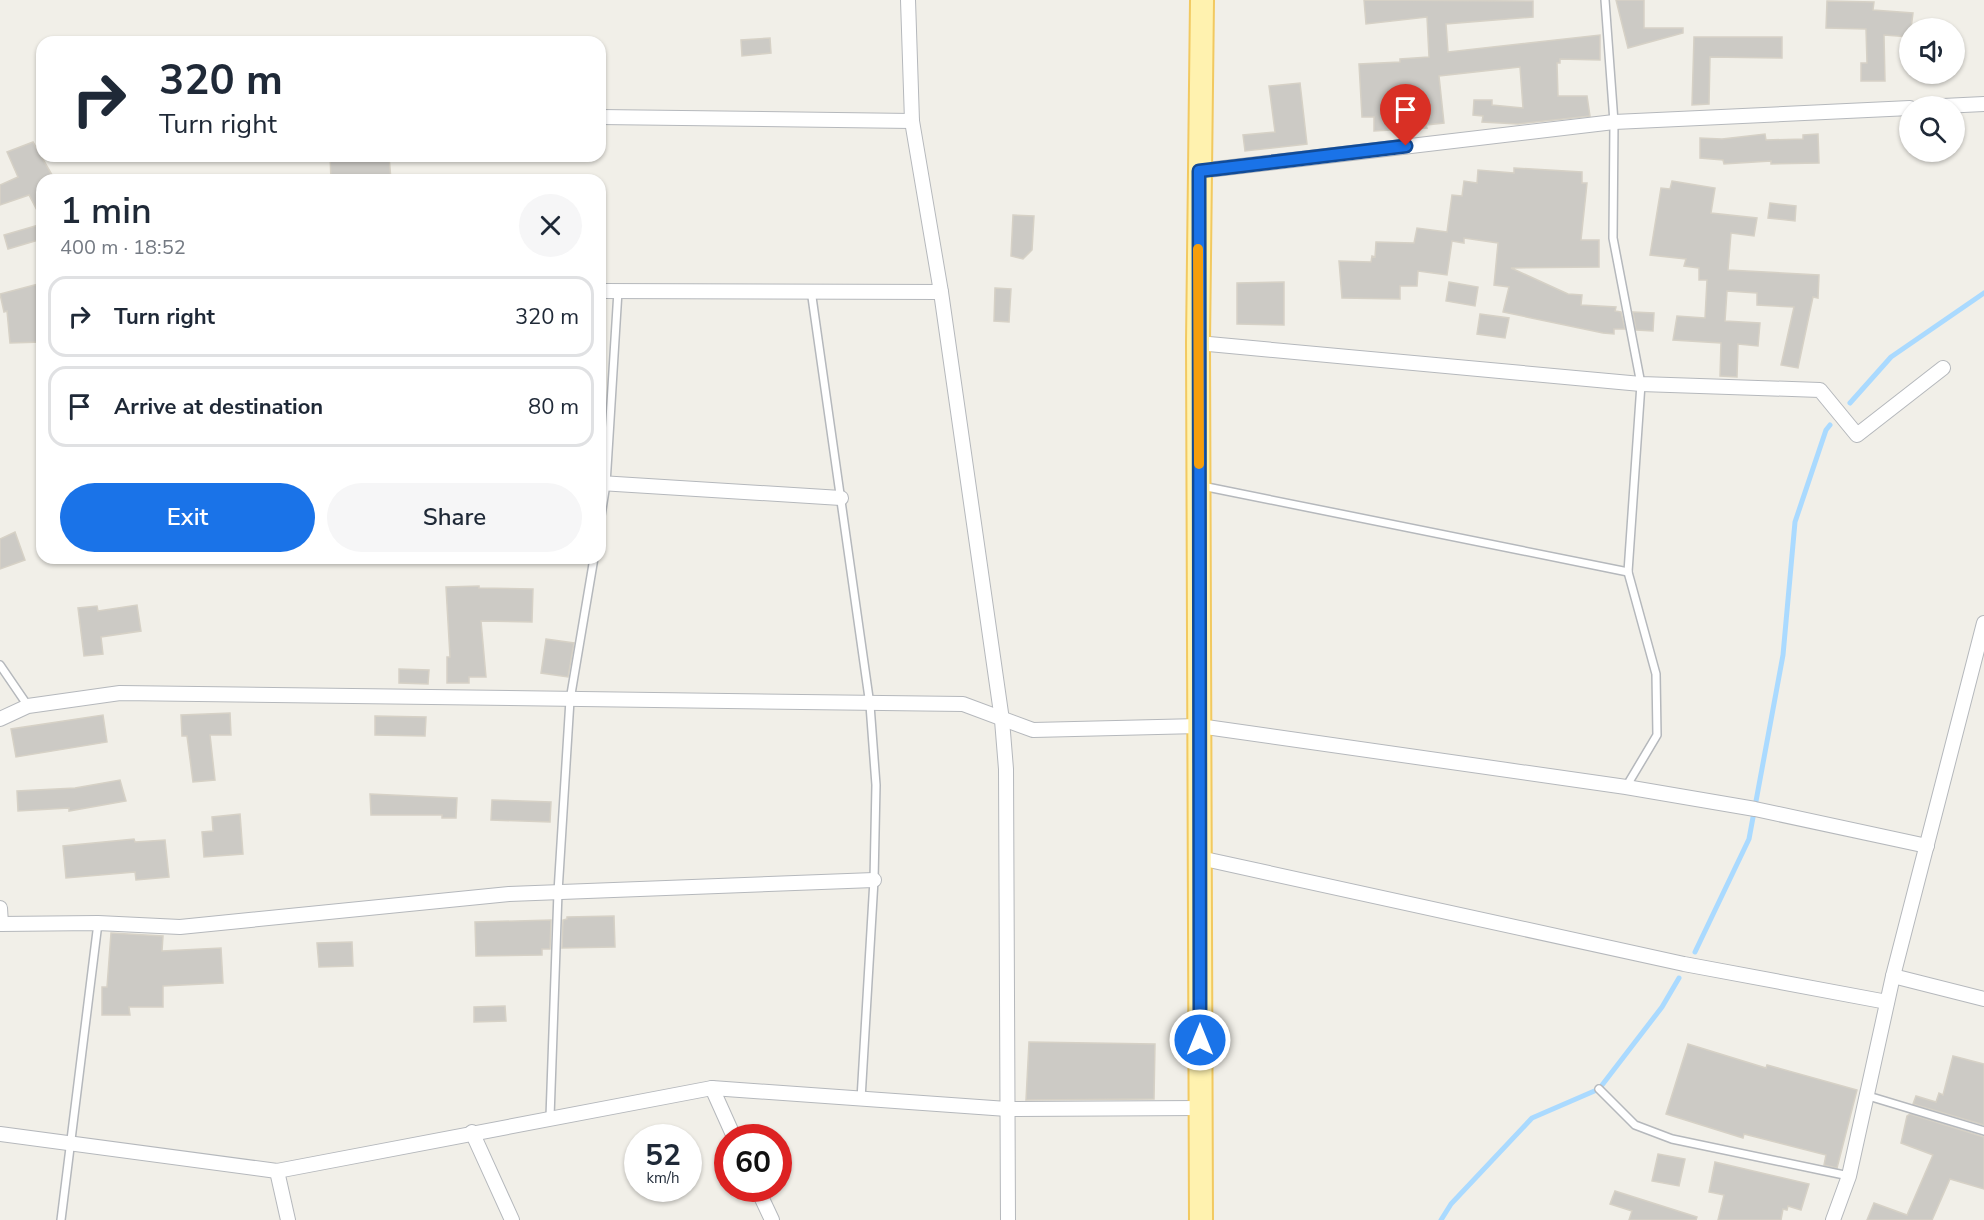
<!DOCTYPE html>
<meta charset="utf-8">
<style>
:root{--surface:#fff;--page:#f6f6f7;--text:#1f2937;--muted:#747a83;--line:#e0e1e3;--accent:#1a73e8}
body{margin:0;font-family:"Nunito Sans",sans-serif;background:var(--page);color:var(--text);height:100vh;display:flex;flex-direction:column;font-size:22px;white-space:nowrap}
*{box-sizing:border-box;margin:0}
p{font-size:20px;color:var(--muted)}
.icon{flex:none;width:33px;height:33px;fill:none;stroke:currentColor;stroke-width:2;stroke-linecap:round;stroke-linejoin:round}
.map{position:relative;flex:1;overflow:hidden}
.side{position:absolute;left:36px;top:174px;width:570px;height:390px;display:flex;flex-direction:column;background:var(--surface);border-radius:18px;box-shadow:0 2px 4px #0004}
.side>*{flex:none}
.banner{position:absolute;left:36px;top:36px;width:570px;height:126px;border-radius:18px;box-shadow:0 2px 4px #0004;background:#fff;color:var(--text);overflow:hidden}
.fabs{position:absolute;left:1899px;top:18px;display:grid;gap:12px}
.fabs a{display:grid;place-items:center;width:66px;height:66px;border-radius:50%;background:var(--surface);box-shadow:0 2px 4px #0004;font-size:30px}
.speed{position:absolute;left:624px;top:1124px;display:flex;gap:12px;font-size:30px;font-weight:700;text-align:center}
.speed>*{display:grid;place-content:center;width:78px;height:78px;border-radius:50%;background:var(--surface);box-shadow:0 2px 4px #0004;line-height:1}
.speed small{font-size:15px;font-weight:400}
.speed .limit{border:9px solid #d22;background:#fff;color:#111}
.pin{position:absolute;display:grid;place-items:center;width:51px;height:51px;color:#fff;margin:-62px -26px;border-radius:50% 50% 50% 0;rotate:-45deg;box-shadow:0 0 6px #0007}
.pin .icon{rotate:45deg}
.me{position:absolute;width:66px;margin:-33px;rotate:0deg;stroke-linejoin:round;filter:drop-shadow(0 0 4px #0008)}
.turn{display:flex;align-items:center;gap:21px;height:126px;padding:0 24px;font-size:27px}
.turn .icon{width:78px;height:78px;stroke-width:2.5}
.turn b{display:block;font-size:42px;line-height:51px}
.round{display:grid;place-items:center;flex:none;width:63px;height:63px;border-radius:32px;background:var(--page)}
.overview{display:flex;align-items:center;justify-content:space-between;height:102px;padding:0 24px}
h1{font-size:36px;font-weight:600;line-height:45px}
.button{display:flex;gap:12px;margin-top:auto;padding:12px 24px}
.button a{flex:1;height:69px;border-radius:36px;background:var(--accent);color:#fff;font-size:24px;font-weight:600;line-height:69px;text-align:center}
.button a+a{background:var(--page);color:var(--text)}
ul{padding:0;list-style:none}
li{display:flex;align-items:center;gap:18px;height:81px;margin:0 12px 9px;padding:0 12px;border:3px solid var(--line);border-radius:18px}
li div{flex:1}
li b{display:block;font-size:22px}
li em{font-style:normal}
.map>svg:first-child{display:block}
.lines{fill:none;stroke-linecap:round;stroke-linejoin:round}
.stream{stroke:#aadaff;stroke-width:5}
.building{fill:#cccac5;stroke:#d6d1c6;stroke-width:1.5}
.lane-casing{stroke:#b5b8bc;stroke-width:10}
.street-casing{stroke:#b5b8bc;stroke-width:16}
.primary-casing{stroke:#f2c960;stroke-width:26}
.lane{stroke:#fff;stroke-width:7}
.street{stroke:#fff;stroke-width:14}
.primary{stroke:#fff2af;stroke-width:22}
.route-casing{stroke:#114b97;stroke-width:15}
.route{stroke:#1a73e8;stroke-width:10}
.slow{stroke:#f59e0b;stroke-width:10}
</style>
<div class="map">
<svg width="1984" height="1220" viewBox="0 0 1984 1220">
<rect width="100%" height="100%" fill="#f1efe8"/>
<g class="lines">
<g class="stream">
<path d="M1850,403L1891,357L1984,293"/>
<path d="M1695,952L1749,839L1783,655L1795,522L1826,430L1830,425"/>
<path d="M1441,1220L1451,1204L1532,1118L1599,1089L1662,1007L1679,978"/>
</g>
</g>
<g class="building">
<path d="M1364,0L1533,1V17L1446,24L1448,52L1600,35V60L1560,59V63H1557L1558,96H1587L1590,116L1518,124L1482,122L1483,116L1473,115L1474,100H1492V105L1523,108L1520,67L1439,76L1444,123L1426,125L1427,128L1374,131V117H1362L1359,64L1400,62V59L1429,57L1427,17L1366,24Z"/>
<path d="M1616,0H1644V28H1683V33L1628,48Z"/>
<path d="M1827,1L1874,2L1873,10L1913,13L1910,37L1884,35L1885,81H1861V63H1867L1866,29L1826,28Z"/>
<path d="M1694,37H1782V58L1710,57L1709,104L1692,105Z"/>
<path d="M770,38L771,53L742,56L741,40Z"/>
<path d="M1300,83L1307,144L1245,151L1243,135L1275,132L1269,86Z"/>
<path d="M1765,134L1766,140L1803,139V135L1818,134L1819,163L1771,164V161L1724,164L1723,160L1700,158V138L1722,139Z"/>
<path d="M33,142L55,180H42V220L29,195L0,205V185L18,177L7,152Z"/>
<path d="M330,156H389L391,180H331Z"/>
<path d="M1514,168L1582,172V183H1587L1586,193L1581,240H1599V267L1511,268L1568,294L1582,295L1581,305L1616,307L1615,311L1621,312L1625,329H1614V334L1603,333L1503,312L1509,287L1494,285L1498,243L1464,238V243L1452,241L1447,275L1418,271L1417,286H1400V299L1342,298L1339,261L1371,262L1372,256L1375,257L1376,242L1414,243L1417,228L1447,232L1452,195L1462,196L1464,181L1477,183L1478,170L1514,173Z"/>
<path d="M1672,181L1715,188L1711,213L1757,218L1754,236L1731,233L1728,270L1819,275L1818,298L1813,297L1798,368L1781,365L1794,307L1757,305V293L1727,291L1725,321L1760,323L1758,346L1738,344L1737,377L1720,376L1721,343L1673,340L1677,316L1705,318L1707,280H1699V268L1684,266L1686,259L1650,255L1661,188L1670,189Z"/>
<path d="M1770,203L1796,206L1795,221L1768,218Z"/>
<path d="M1013,215L1034,216L1032,250L1023,259L1011,256Z"/>
<path d="M42,224V239L8,249L4,235Z"/>
<path d="M1284,282V325L1237,324V283Z"/>
<path d="M1449,282L1478,287L1475,306L1446,301Z"/>
<path d="M42,283V342L10,343L7,311L4,312L0,294Z"/>
<path d="M995,288L1011,289L1009,322L994,321Z"/>
<path d="M1633,312L1654,313L1653,331L1636,330Z"/>
<path d="M1480,314L1509,318L1505,338L1477,334Z"/>
<path d="M15,532L25,560L0,569V539Z"/>
<path d="M479,586V588L533,589L532,622L481,621L486,677H469V683H447V657H450L446,587Z"/>
<path d="M137,605L141,631L101,637L103,654L84,656L78,608L97,606L98,611Z"/>
<path d="M546,639L574,643L568,677L541,673Z"/>
<path d="M399,669L429,670L428,684L399,683Z"/>
<path d="M230,713L231,735H210L215,780L193,782L187,736H182L181,715Z"/>
<path d="M103,715L107,742L16,757L11,729Z"/>
<path d="M375,716L426,717L425,736L375,735Z"/>
<path d="M120,780L126,801L69,811V808L18,811L17,791L75,788Z"/>
<path d="M370,794L457,798L456,818H442V815H371Z"/>
<path d="M492,800L551,802L550,822L491,820Z"/>
<path d="M240,814L243,854L204,857L202,832L213,831L212,817Z"/>
<path d="M134,839L135,842L165,840L169,877L136,880L135,872L66,878L63,846Z"/>
<path d="M614,916L615,947L562,948L563,920L567,919V917Z"/>
<path d="M551,920L550,949H542V955L476,956L475,922Z"/>
<path d="M111,933L163,936L162,951L221,948L223,983L163,986V1007H129L130,1015H102V987H107Z"/>
<path d="M352,942L353,966L319,967L317,943Z"/>
<path d="M505,1006L506,1021L474,1022V1007Z"/>
<path d="M1029,1042L1155,1044L1154,1099L1026,1100Z"/>
<path d="M1688,1044L1766,1068L1767,1065L1857,1090L1837,1168L1824,1165L1826,1155L1744,1134L1743,1138L1666,1114Z"/>
<path d="M1953,1056L1984,1064V1125L1913,1104L1916,1096L1936,1102L1939,1093L1943,1095Z"/>
<path d="M1910,1114L1984,1137V1189L1950,1179L1932,1220H1867L1874,1203L1907,1215L1933,1155L1901,1143L1907,1116Z"/>
<path d="M1658,1154L1685,1159L1679,1186L1652,1181Z"/>
<path d="M1715,1162L1809,1184L1801,1210L1788,1206L1787,1210L1783,1209L1781,1220H1718L1724,1195L1709,1192Z"/>
<path d="M1615,1191L1697,1217L1696,1220H1629L1632,1211L1610,1204Z"/>
</g>
<g class="lines">
<g class="lane-casing">
<g id="lane">
<path d="M1605,0L1614,122L1613,238L1641,384L1628,572L1656,674L1657,735L1626,787"/>
<path d="M811,290L870,705L876,785L874,880L861,1099"/>
<path d="M1202,486L1628,572"/>
<path d="M600,522L606,484L618,291"/>
<path d="M0,665L28,706"/>
<path d="M1599,1089L1635,1125L1672,1139L1849,1176"/>
<path d="M1865,1095L1984,1131"/>
<path d="M550,1117L558,892L570,700L594,558"/>
<path d="M61,1220L98,923"/>
</g>
</g>
<g class="street-casing">
<g id="street">
<path d="M908,0L912,121L941,292L1002,720L1006,769L1008,1220"/>
<path d="M1943,106L1984,104"/>
<path d="M600,117L912,121"/>
<path d="M1199,171L1614,122L1910,108"/>
<path d="M600,291L941,292"/>
<path d="M1198,343L1641,384L1820,390L1857,435L1943,368"/>
<path d="M600,483L841,498"/>
<path d="M0,719L28,706L120,693L963,704L1033,730L1199,726L1626,787L1755,809L1927,846"/>
<path d="M1200,858L1684,964L1887,1002"/>
<path d="M0,908L1,924"/>
<path d="M0,924L98,923L180,927L509,894L874,880"/>
<path d="M1893,976L1984,999"/>
<path d="M712,1088L734,1137"/>
<path d="M472,1132L512,1220"/>
<path d="M0,1134L277,1171L712,1088L1007,1109L1200,1108"/>
<path d="M277,1171L288,1220"/>
<path d="M757,1188L772,1220"/>
<path d="M1833,1220L1849,1176L1893,976L1984,623"/>
</g>
</g>
<g class="primary-casing">
<path id="primary" d="M1201,1220L1198,343L1202,0"/>
</g>
<use href="#lane" class="lane"/>
<use href="#street" class="street"/>
<use href="#primary" class="primary"/>
</g>
<g class="lines">
<g class="route-casing">
<path id="route" d="M1200,1040L1199,171L1406,146"/>
</g>
<use href="#route" class="route"/>
<path class="slow" d="M1198,249L1199,464"/>
</g>
</svg>
<div class="fabs">
<a><svg class="icon" aria-label="sound" viewBox="0 0 24 24"><path d="M4 9h4l5-4v14l-5-4H4zM17 9q2 3 0 6"/></svg></a>
<a><svg class="icon" aria-label="search" viewBox="0 0 24 24"><circle cx="10" cy="10" r="6"/><path d="M15 15l6 6"/></svg></a>
</div>
<div class="speed"><div>52<small>km/h</small></div><div class="limit">60</div></div>
<div class="pin" style="left:1406px;top:146px;background:#d93025"><svg class="icon" aria-label="arrive" viewBox="0 0 24 24"><path d="M6 21V4h12l-3 4 3 4H6"/></svg></div>
<svg class="me" style="left:1200px;top:1040px" viewBox="-20 -20 40 40"><circle r="17" fill="#1a73e8" stroke="#fff" stroke-width="3"/><path d="M0-11L8 9 0 5-8 9z" fill="#fff"/></svg>
<div class="banner">
<div class="turn"><svg class="icon" aria-label="right" viewBox="0 0 24 24"><path d="M7 20v-9h11M14 6l5 5-5 5"/></svg><div><b>320 m</b>Turn right</div></div>
</div>
<section class="side">
<div class="overview"><div><h1>1 min</h1><p>400 m · 18:52</p></div><a class="round"><svg class="icon" aria-label="close" viewBox="0 0 24 24"><path d="M6 6l12 12M18 6L6 18"/></svg></a></div>
<ul>
<li><svg class="icon" aria-label="right" viewBox="0 0 24 24"><path d="M7 20v-9h11M14 6l5 5-5 5"/></svg><div><b>Turn right</b></div><em>320 m</em></li>
<li><svg class="icon" aria-label="arrive" viewBox="0 0 24 24"><path d="M6 21V4h12l-3 4 3 4H6"/></svg><div><b>Arrive at destination</b></div><em>80 m</em></li>
</ul>
<div class="button"><a>Exit</a><a>Share</a></div>
</section>
</div>
